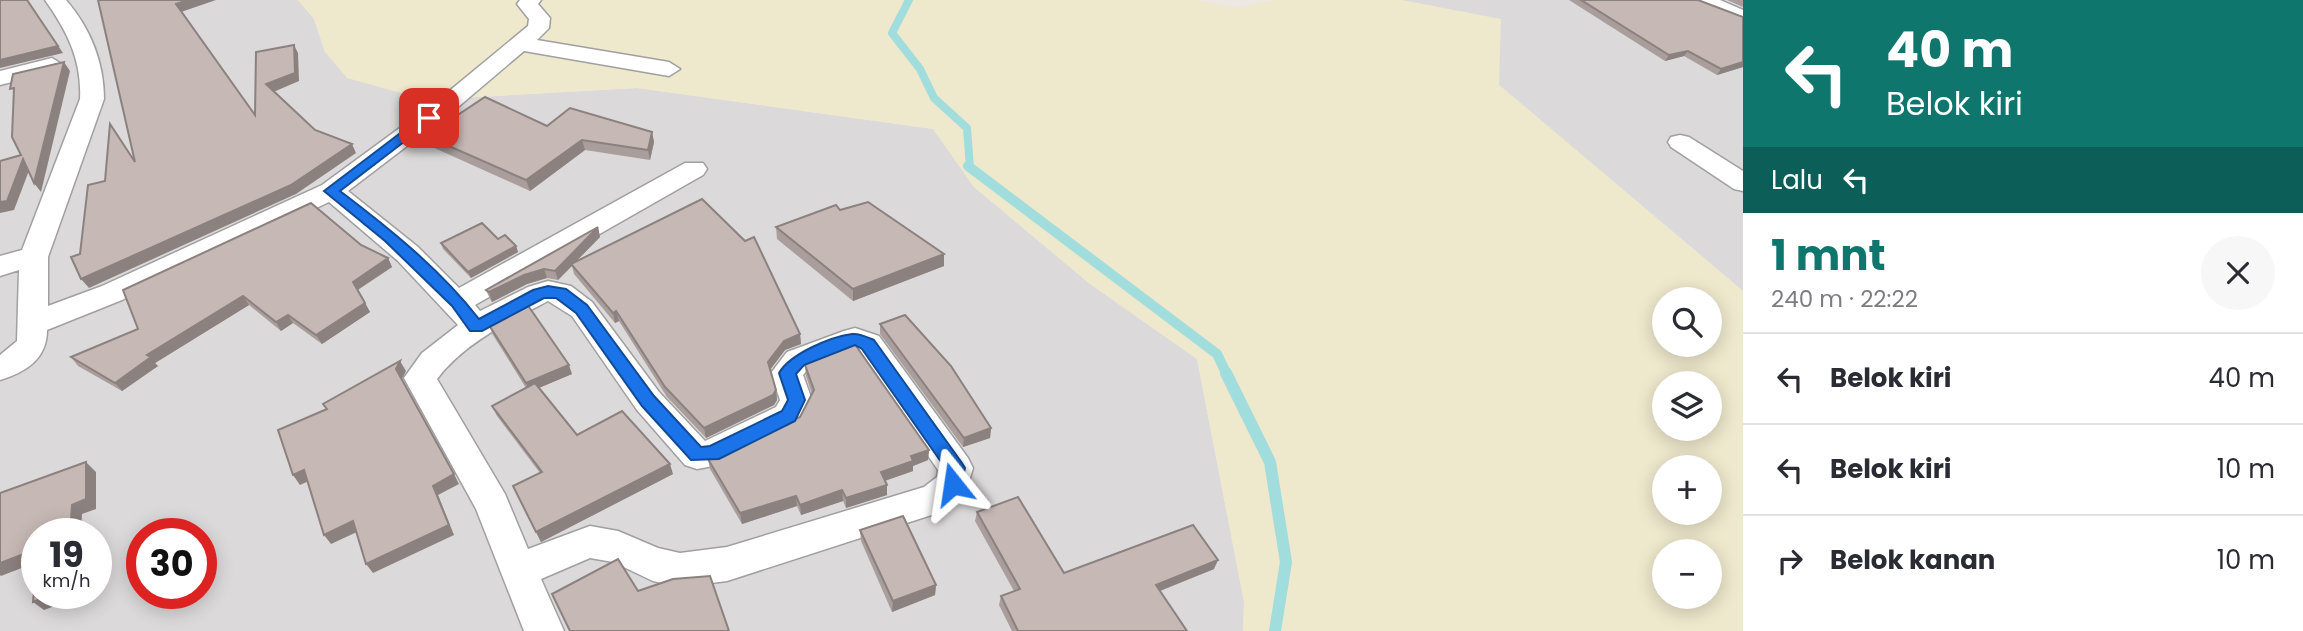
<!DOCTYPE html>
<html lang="id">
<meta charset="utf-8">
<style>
:root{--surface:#fff;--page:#f7f7f7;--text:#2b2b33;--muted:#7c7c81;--line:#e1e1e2;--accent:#0f766e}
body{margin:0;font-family:Poppins,sans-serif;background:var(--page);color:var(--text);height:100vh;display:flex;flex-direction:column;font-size:26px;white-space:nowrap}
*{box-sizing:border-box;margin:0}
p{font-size:23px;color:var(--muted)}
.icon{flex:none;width:38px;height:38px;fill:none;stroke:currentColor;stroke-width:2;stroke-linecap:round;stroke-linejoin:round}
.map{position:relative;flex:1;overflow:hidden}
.side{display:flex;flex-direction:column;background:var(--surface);width:560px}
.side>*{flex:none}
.guide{background:#0f766e;color:#fff;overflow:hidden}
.controls{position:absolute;left:1652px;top:287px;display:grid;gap:14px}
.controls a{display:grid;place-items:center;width:70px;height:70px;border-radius:50%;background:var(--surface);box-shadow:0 4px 18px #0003;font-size:35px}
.speed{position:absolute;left:21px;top:518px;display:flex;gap:14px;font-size:35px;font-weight:700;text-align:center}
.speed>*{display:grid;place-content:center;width:91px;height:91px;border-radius:50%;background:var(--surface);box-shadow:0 4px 18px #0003;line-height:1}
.speed small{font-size:18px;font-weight:400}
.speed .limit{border:10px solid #d22;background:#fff;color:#111}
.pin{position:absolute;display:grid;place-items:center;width:60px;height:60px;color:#fff;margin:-30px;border-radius:14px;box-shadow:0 4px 10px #0006}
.me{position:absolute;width:77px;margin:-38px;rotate:345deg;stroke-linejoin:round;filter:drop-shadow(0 0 5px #0008)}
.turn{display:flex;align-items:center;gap:24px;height:147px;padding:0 28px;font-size:32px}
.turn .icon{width:91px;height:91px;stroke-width:2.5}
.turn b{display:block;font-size:49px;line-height:60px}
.then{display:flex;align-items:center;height:66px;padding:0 28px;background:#0003;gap:14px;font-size:26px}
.round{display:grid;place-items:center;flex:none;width:74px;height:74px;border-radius:37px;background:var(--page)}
.summary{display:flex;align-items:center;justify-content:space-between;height:119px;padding:0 28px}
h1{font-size:42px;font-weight:700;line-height:52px;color:var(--accent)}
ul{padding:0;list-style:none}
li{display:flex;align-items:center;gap:21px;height:91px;padding:0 28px;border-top:2px solid var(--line)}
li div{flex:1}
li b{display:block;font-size:26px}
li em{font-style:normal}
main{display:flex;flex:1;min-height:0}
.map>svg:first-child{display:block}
.residential{fill:#dbd9da;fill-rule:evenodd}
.farmland{fill:#eee8cc;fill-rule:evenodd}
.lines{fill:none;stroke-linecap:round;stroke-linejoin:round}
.stream-far2{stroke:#a1dddd;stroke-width:8}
.stream-far1{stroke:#a1dddd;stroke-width:10}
.stream{stroke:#a1dddd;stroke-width:12}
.street-casing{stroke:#a0a0a0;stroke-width:3}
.street{fill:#fff;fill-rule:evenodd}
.wall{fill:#aa9e9c}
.shaded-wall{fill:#8b817f}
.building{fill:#c6b8b5;stroke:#8b817f;stroke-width:2}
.route{fill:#1a73e8;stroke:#114b97;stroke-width:2}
</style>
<main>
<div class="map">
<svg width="1743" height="631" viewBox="0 0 1743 631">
<rect width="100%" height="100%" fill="#eee7e2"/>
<g class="residential">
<path d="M0,0H298L314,19L325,52L426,100L637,88L933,129L974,187L1090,284L1197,359L1244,602L1243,631H0ZM37,534H96V593H37ZM142,534H201V593H142Z"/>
<path d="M1402,0H1743V291L1499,85Z"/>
</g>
<path class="farmland" d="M298,0H1195L1235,8L1276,0H1402L1501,19L1499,85L1743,291V631H1243L1244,602L1197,359L1090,284L974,187L933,129L637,88L426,100L347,78L325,52L314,19ZM1664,299H1710V345H1664ZM1664,383H1710V429H1664ZM1664,467H1710V513H1664ZM1664,551H1710V597H1664Z"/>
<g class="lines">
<path class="stream-far2" d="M909,0L892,33L920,69L934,98L967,128L970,168"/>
<path class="stream-far1" d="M968,166L1217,354L1227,375"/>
<path class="stream" d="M1226,373L1270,462L1286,562L1275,631"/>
<g class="street-casing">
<g id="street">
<path d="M45,0H66C90,28 104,62 104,99L48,257V306L102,286L322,185L442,97L528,26L529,19L517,4L520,0H541L538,4L550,18L549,28L537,40L669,62L680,69L669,76L524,51L458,107L348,191L418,247L459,288L685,163H703L707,169L703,175L475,305L480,311L528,287L548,281L571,286L592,302L659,392L705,441L776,407L780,400L771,373L787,352L844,331L855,328L879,336L968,458L973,468L965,494L947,510L727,581L680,587L653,581L613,562L590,558L541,579L564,631H524L476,509L404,378L422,353L458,325L398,261L329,202L122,300L47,330C47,359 26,372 0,380V355L17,341L19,270L0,276V256L22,250L80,99C82,60 67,31 45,0ZM548,301L572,316L637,410L685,465L697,469L724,464L800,425L812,400L803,375L809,368L855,351L938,470L937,477L924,487L727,547L680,553L658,548L618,531L590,526L528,549L505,494L437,379C464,343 509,322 548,301Z"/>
<path d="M1693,0H1720L1743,10V24L1696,4Z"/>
<path d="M52,58L63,65L60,70L0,85V71Z"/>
<path d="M1680,135L1689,137L1743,171V191L1734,189L1671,147L1668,142L1671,137Z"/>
</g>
</g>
<use href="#street" class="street"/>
</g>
<g class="wall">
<path d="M1569,0H1698L1743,17V67L1717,75L1684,56L1665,61Z"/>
<path d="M1727,0H1743V7Z"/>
<path d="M547,126L652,132L654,142L650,160L585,150L530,191L430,146L426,136Z"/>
<path d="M840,210L944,254V266L853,301L777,239L776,227Z"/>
<path d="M598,227L600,237L576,261L800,334L801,344L785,350L770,370L776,390L777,400L774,405L706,438L667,397L619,321L615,323L574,274L572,266L558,280L547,278L527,284L492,302L490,299L486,290Z"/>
<path d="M498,239L516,246L518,252L471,278L443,249L441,243Z"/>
<path d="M361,245L388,258L392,267L358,290L370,312L322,344L293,323L281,331L249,305L155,363L158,366L122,391L78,366L71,357Z"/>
<path d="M880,324L991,428L990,438L963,447L880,334Z"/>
<path d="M489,325L572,374L539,388L577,435L673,474L541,542L513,486L540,473L497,416L492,406L526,388L493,335Z"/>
<path d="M805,365L929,450L928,460L913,466V471L885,481L887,495L846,508L843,501L801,515L797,506L742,524L710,469L708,459L723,456L800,417L812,394L806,376Z"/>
<path d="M977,512L1064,573L1214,569L1160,591L1187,631H1012L999,605L1001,596L1014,591L975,521Z"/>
<path d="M860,530L936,585L935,595L892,612L861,541Z"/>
</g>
<g class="shaded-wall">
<path d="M27,0L63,53L0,68V60Z"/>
<path d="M188,0H216L181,12L176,4Z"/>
<path d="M294,45L298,53L299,81L271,93L266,84Z"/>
<path d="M1688,51L1684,56L1665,61L1669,55Z"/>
<path d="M64,62L70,71L41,192L34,183Z"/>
<path d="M1743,62V67L1717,75L1721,69Z"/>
<path d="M652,132L654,142L650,160L648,150Z"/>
<path d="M582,140L585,150L530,191L526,180Z"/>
<path d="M352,144L356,153L296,194L89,288L81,279Z"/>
<path d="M23,159L30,168L14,210L0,213V202Z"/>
<path d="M598,227L600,237L558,280L555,271Z"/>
<path d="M516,246L518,252L471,278L468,272Z"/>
<path d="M944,254V266L853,301V289Z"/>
<path d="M388,258L392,267L357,290L353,282Z"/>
<path d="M544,269L547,278L527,284L492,302L489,292L524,275Z"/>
<path d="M243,296L249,305L155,363L158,366L122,391L115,383L147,355Z"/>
<path d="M365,303L370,312L322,344L316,335Z"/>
<path d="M616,311L619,321L615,323L613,313Z"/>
<path d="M288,315L293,323L281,331L276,322Z"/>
<path d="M800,334L801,344L785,350L769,371L768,362L784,341Z"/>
<path d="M400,361L406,371L402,379L396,369Z"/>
<path d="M569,365L572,374L529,392L526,383Z"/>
<path d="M776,390L777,400L774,405L706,438L704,428Z"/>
<path d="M991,428L990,438L963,447L964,438Z"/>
<path d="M929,450L928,460L913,466V471L881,482V472L911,456Z"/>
<path d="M86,462L96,472V509L82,514L81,534H70L72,505Z"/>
<path d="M670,464L673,474L541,542L536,532Z"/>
<path d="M304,470L311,480L300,485L293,475Z"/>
<path d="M454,474L459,484L438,495L454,535L373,573L366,564L433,486Z"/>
<path d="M887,485V495L846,508V498Z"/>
<path d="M842,490L843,501L801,515L800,505Z"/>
<path d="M796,496L797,506L742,524L740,513Z"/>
<path d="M353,521L359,531L331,544L324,535Z"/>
<path d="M37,549V562L1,576L0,575V563Z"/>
<path d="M1218,560L1214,569L1152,594L1156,585Z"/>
<path d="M936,585L935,595L892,612L893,601Z"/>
<path d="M55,593H77L76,598L44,610L33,602Z"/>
</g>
<g class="building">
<path d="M0,0H27L58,46L0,60Z"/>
<path d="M98,0H188L176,4L255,115L256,52L294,45L295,73L266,84L315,130L352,144L291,185L81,279L71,257L80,254L88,185L105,181L110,124L135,162Z"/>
<path d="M1581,0H1698L1743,17V62L1721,69L1688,51L1669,55Z"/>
<path d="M64,62L34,183L23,159L7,201L0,202V161L21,155L12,137L14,88L10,89L13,74Z"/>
<path d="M485,97L547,126L570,108L652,132L648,150L582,140L526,180L426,136Z"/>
<path d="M702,199L745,241L754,237L800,334L784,341L768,362L776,390L773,395L704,428L665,387L616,311L613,313L571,264Z"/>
<path d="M868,202L944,254L853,289L776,227L836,205L840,210Z"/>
<path d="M311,203L361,245L388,258L353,282L365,303L316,335L288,315L276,322L243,296L147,355L151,357L115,383L71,357L138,329L123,290Z"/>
<path d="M482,223L498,239L505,235L516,246L468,272L441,243Z"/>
<path d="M598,227L555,271L544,269L524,275L489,292L486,290Z"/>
<path d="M527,304L569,365L526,383L489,325Z"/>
<path d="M905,315L951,366L991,428L964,438L880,324Z"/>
<path d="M854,343L929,450L911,456L913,461L881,472L887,485L846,498L842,490L800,505L796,496L740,513L708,459L723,456L800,417L814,390L805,365L810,359Z"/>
<path d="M400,361L396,369L454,474L433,486L449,525L366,564L353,521L324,535L304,470L293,475L278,430L327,409L323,404Z"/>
<path d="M535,383L577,435L622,411L670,464L536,532L513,486L542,472L492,406Z"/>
<path d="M86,462V499L72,505L70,534H37V549L0,563V493Z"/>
<path d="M1018,497L1064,573L1193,525L1218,560L1156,585L1187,631H1018L1001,596L1020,589L977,512Z"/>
<path d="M903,516L936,585L893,601L860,530Z"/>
<path d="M37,558V593H55L33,602Z"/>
<path d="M618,559L638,591L673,579L710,576L729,631H570L552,594Z"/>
</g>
<path class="route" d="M424,115L435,118L340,191C390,229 440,269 479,319L533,290L548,286L566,289L587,305L654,396L701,447L710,446L782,411L788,400L779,373C790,354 830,337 852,334C859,333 867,337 874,340L962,463L965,468L960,490H947L944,484L946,469L862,349L855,345L804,365L796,374L805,400L795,421L719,459L691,460L642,406L576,313L556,298H544L482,331H470L452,306L385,241L324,191Z"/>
</svg>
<div class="controls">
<a><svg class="icon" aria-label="search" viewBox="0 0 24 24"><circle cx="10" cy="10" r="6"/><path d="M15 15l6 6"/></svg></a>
<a><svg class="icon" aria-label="layers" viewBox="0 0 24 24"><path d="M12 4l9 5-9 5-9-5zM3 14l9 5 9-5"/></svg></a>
<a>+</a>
<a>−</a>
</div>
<div class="speed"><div>19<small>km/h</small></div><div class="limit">30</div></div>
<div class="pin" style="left:429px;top:118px;background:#d93025"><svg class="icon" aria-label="arrive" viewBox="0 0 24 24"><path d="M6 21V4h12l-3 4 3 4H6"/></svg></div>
<svg class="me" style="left:953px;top:484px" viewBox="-20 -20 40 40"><path d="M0-17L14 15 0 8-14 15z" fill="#1a73e8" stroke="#fff" stroke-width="4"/></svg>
</div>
<section class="side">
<div class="guide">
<div class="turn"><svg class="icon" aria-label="left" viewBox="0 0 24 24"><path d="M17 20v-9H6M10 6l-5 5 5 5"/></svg><div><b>40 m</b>Belok kiri</div></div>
<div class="then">Lalu<svg class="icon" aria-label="left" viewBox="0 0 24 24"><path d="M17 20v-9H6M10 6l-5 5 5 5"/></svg></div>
</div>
<div class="summary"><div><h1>1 mnt</h1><p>240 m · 22:22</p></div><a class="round"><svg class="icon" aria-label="close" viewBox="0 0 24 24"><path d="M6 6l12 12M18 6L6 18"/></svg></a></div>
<ul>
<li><svg class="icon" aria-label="left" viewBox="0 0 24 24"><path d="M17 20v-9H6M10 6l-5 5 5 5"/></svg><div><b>Belok kiri</b></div><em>40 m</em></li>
<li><svg class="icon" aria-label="left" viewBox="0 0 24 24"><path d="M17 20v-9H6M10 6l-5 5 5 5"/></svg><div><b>Belok kiri</b></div><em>10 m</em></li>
<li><svg class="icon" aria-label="right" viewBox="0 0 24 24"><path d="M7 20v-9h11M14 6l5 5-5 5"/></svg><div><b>Belok kanan</b></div><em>10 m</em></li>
</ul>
</section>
</main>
